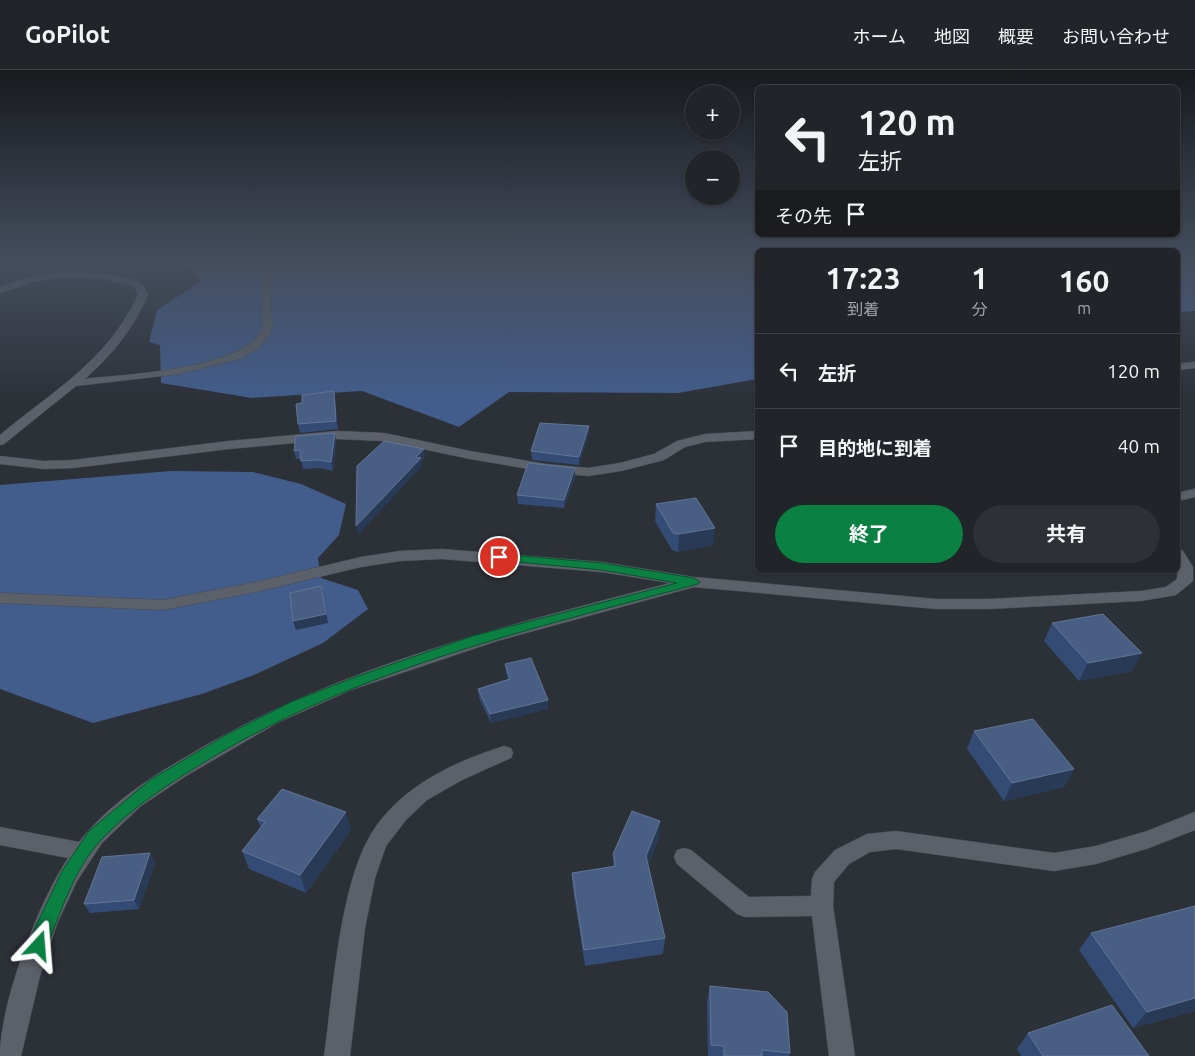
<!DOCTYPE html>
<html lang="ja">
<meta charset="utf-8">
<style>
:root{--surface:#212429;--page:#2d3035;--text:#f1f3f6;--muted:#a2a4a8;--line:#3e4146;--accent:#0b8043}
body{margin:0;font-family:Ubuntu,"Noto Sans JP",sans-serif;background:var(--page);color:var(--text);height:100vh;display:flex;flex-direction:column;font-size:19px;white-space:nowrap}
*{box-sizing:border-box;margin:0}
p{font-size:16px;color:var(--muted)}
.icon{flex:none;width:28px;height:28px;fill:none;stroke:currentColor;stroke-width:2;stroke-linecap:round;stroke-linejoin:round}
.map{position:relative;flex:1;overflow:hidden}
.side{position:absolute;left:755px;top:178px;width:425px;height:325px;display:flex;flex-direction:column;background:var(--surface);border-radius:8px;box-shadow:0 1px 4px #0004,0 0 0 1px var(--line)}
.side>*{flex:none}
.banner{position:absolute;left:755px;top:15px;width:425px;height:152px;border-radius:8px;box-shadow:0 1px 4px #0004,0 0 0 1px var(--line);background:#212429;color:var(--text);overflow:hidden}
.buttons{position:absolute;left:685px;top:15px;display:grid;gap:10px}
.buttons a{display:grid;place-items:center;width:55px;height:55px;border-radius:50%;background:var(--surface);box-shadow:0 1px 4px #0004,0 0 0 1px var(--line);font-size:25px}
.pin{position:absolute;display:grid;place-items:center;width:42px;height:42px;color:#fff;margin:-21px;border:2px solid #fff;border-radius:50%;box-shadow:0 1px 5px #0007}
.me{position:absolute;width:55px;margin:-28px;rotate:19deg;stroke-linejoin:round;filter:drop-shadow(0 0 4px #0008)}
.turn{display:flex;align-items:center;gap:18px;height:105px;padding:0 20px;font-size:22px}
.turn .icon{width:65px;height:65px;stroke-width:2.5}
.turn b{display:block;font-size:35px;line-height:42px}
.then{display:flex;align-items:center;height:48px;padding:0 20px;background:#0003;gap:10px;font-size:19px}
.eta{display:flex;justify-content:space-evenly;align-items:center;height:85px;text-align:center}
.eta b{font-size:30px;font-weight:700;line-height:35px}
.primary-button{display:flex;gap:10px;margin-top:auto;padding:10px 20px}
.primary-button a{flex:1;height:58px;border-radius:30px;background:var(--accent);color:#fff;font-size:20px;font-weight:700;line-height:58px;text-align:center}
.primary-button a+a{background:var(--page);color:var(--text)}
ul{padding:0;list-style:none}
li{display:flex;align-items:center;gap:15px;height:75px;padding:0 20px;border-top:1px solid var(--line)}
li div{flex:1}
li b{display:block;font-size:19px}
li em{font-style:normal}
header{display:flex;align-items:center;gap:30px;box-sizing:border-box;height:70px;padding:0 25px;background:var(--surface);border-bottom:1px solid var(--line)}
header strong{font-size:24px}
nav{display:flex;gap:28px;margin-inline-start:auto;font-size:18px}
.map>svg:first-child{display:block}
.forest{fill:#425d8c}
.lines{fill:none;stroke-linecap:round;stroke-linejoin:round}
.minor-casing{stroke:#484c53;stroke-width:1}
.minor{fill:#5c6169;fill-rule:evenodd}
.wall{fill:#344c75}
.shaded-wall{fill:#283a56}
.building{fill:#485e83;stroke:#627595}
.route{fill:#0b8043;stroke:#07532c}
</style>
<header>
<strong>GoPilot</strong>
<nav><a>ホーム</a><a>地図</a><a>概要</a><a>お問い合わせ</a></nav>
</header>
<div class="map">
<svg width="1195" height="986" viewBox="0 0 1195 986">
<rect width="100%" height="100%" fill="#2c3037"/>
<g class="forest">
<path d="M184,194H757V309L678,323L509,322L459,357L362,321L252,328L161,313L160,275L149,272L157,240L202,211Z"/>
<path d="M1178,194H1195V241L1178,242Z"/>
<path d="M171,401L253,402L301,414L346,434L339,465L318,488L321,508L358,520L368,539L323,573L254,605L202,624L93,653L0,619V415Z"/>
</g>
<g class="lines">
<g class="minor-casing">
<g id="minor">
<path d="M262,194H270L272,257L271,263L259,278L240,289L179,304L76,316L4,374L0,375V365C54,320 107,291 138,225L135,218L130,214L100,209L66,207L33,212L0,223V217C38,201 81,198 121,207C128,208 138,209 143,215C145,217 146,222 148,225C133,259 113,284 85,309L92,308C127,305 254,297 262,257Z"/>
<path d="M1195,292V298L1178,300V294Z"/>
<path d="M337,361L384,363L470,381L546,394L588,398L620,393L654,384L677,371L705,364L758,361V369L705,372L685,377L664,390L621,401L588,406L546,402L470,389L384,371L337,369L229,379L73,398L44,399L0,394V386L44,391L73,390L229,371Z"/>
<path d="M1195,419V427L1178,431V423Z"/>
<path d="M442,479L602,492L694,507L936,529H989L1141,521L1166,517L1177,509L1178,479L1183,481L1193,497V511L1176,525L1141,531L989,539H936L694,517L497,571L351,620L277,653L186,706L141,736L102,773L77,811L57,854L40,906L21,986H0C0,933 38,833 68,788L0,775V757L79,772C109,734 149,708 191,684C339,596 505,556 670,513L602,502L442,489L400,491L361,497L256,522L163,540L0,533V523L163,530L256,512L361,487L400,481Z"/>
<path d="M504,676L511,678L513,683L511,688L462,710L427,730L406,750L386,776L375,808L365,858L350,986H324C333,923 339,818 371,764C400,717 453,692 504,676Z"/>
<path d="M1195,742V760L1149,778L1096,794L1054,801L896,779L870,782L849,794L834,812L833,836L855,986H829L812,846L745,847L737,844L677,794L674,787L677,780L684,778L691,780L749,827L811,826L812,809L815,802L835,780L867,764L896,761L1054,783L1096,776L1147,761Z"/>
</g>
</g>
<use href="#minor" class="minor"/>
</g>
<g class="wall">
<path d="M335,329L338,359L300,363L298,354Z"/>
<path d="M589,364L579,395L532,390L531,381Z"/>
<path d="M336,371L333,401L320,398L303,399L301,389H296L294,381Z"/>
<path d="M575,398V407L564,438L518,434L517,425Z"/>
<path d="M656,434L713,475L678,482L672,480L655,451Z"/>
<path d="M1052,553L1132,601L1079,611L1044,571Z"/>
<path d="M505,594L548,639L491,653L479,628L478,619L508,609L506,603Z"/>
<path d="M974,661L1074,699L1064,717L1004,731L967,679Z"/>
<path d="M257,749L351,760L306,823L249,799L242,781L261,758Z"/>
<path d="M659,768L648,795L665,868L663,884L585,896L573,820L572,803L613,797V784Z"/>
<path d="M150,783L155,793L139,839L90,843L84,834Z"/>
<path d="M1195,836V941L1133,958L1079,880L1091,863Z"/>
<path d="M710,916L790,983L789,986H708L707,932Z"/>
<path d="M1028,963L1149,986H1021L1017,979Z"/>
</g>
<g class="shaded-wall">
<path d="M334,321L335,329L338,359L336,351Z"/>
<path d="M589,356V364L579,395V387Z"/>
<path d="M335,363L336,371L333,401L331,392Z"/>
<path d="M424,379L425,388L421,392L422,396L358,465L356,456L416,387Z"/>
<path d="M575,398V407L564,438V430Z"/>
<path d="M715,458L713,475L678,482L679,464Z"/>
<path d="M321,516L323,525L328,553L296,560L293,551Z"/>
<path d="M1142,583L1132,601L1079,611L1088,593Z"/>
<path d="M548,630V639L491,653L490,644Z"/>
<path d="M1074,699L1064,717L1004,731L1012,713Z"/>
<path d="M346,742L351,760L306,823L300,805Z"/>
<path d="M660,751L659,768L645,802L646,786Z"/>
<path d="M150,783L155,793L139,839L134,830Z"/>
<path d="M1195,928V941L1133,958L1147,942Z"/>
</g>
<g class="building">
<path d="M334,321L336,351L298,354L296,334L302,333V325Z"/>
<path d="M540,353L589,356L579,387L531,381Z"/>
<path d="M335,363L331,392L318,390L301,391L300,380L294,381L296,366Z"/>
<path d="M384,371L424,379L416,387L421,388L356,456L357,396Z"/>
<path d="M528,393L575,398L564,430L517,425Z"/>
<path d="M696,428L715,458L679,464L673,463L656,434Z"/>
<path d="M321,516L326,544L293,551L290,523Z"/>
<path d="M1103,544L1142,583L1088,593L1052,553Z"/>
<path d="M531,588L548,630L490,644L478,619L510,609L505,594Z"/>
<path d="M1033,649L1074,699L1012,713L974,661Z"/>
<path d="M282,719L346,742L300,805L242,781L265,752L257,749Z"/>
<path d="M632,741L660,751L646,786L665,868L584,880L572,803L616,796L613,784Z"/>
<path d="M150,783L134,830L84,834L102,787Z"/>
<path d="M1195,836V928L1147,942L1091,863Z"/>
<path d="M710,916L768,922L787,942L790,983L762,980V986H724V976L711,975Z"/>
<path d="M1112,935L1149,986H1043L1028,963Z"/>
</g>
<linearGradient id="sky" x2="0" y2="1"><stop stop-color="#181a1e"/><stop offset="0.58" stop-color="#454e5e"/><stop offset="1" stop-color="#454e5e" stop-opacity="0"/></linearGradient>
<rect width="1195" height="332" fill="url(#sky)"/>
<path class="route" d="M499,484L602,493L694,508L700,512L698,514C531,559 358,599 208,690C170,713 132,737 101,770C73,800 60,845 45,881L39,884L33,881L30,876L35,858L62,801L89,761L150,710L226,665L291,632L358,606L473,566L677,513L602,500L495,490V485Z"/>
</svg>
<div class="buttons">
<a>+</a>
<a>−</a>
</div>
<div class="pin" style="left:499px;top:487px;background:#d93025"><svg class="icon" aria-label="arrive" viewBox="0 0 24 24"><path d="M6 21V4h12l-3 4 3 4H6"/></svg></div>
<svg class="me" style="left:39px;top:876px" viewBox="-20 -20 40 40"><path d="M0-17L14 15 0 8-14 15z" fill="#0b8043" stroke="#fff" stroke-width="4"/></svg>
<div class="banner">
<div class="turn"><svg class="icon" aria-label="left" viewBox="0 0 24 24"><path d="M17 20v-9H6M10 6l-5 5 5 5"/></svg><div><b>120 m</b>左折</div></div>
<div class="then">その先<svg class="icon" aria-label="arrive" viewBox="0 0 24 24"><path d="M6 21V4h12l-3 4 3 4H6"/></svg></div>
</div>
<section class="side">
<div class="eta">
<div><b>17:23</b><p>到着</p></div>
<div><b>1</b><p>分</p></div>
<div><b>160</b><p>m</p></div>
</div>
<ul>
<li><svg class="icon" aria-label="left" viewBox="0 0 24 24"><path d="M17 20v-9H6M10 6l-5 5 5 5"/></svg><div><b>左折</b></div><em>120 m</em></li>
<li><svg class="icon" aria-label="arrive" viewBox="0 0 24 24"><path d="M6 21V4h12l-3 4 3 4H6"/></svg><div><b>目的地に到着</b></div><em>40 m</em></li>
</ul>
<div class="primary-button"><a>終了</a><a>共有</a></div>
</section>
</div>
